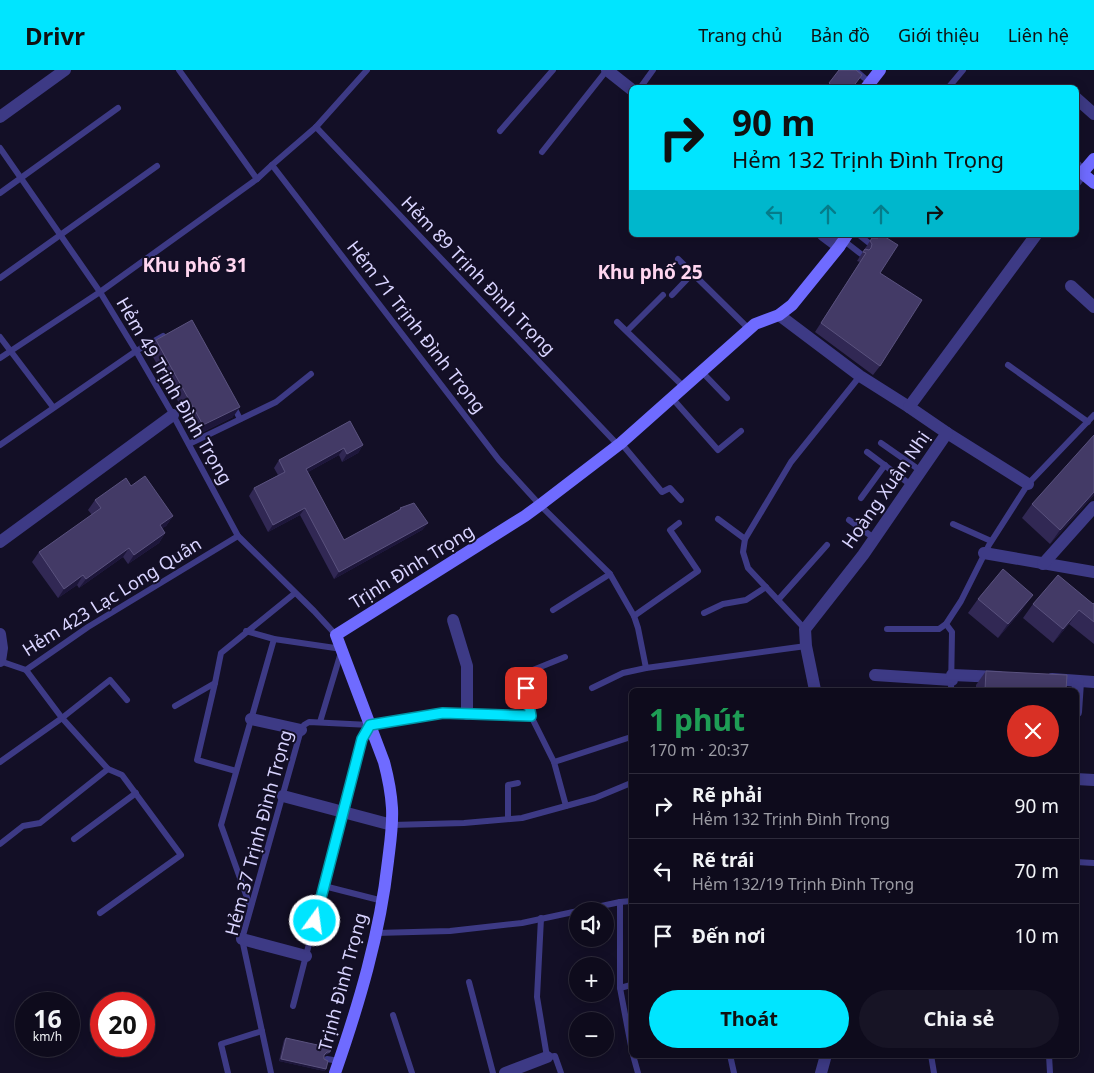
<!DOCTYPE html>
<html lang="vi">
<meta charset="utf-8">
<style>
:root{--surface:#0e0b1c;--page:#171425;--text:#f1f3f6;--muted:#9b9ba3;--line:#2e2b3b;--accent:#00e5ff}
body{margin:0;font-family:"Noto Sans",sans-serif;background:var(--page);color:var(--text);height:100vh;display:flex;flex-direction:column;font-size:19px;white-space:nowrap}
*{box-sizing:border-box;margin:0}
p{font-size:16px;color:var(--muted)}
.icon{flex:none;width:28px;height:28px;fill:none;stroke:currentColor;stroke-width:2;stroke-linecap:round;stroke-linejoin:round}
.map{position:relative;flex:1;overflow:hidden}
.panel{position:absolute;left:629px;top:618px;width:450px;height:370px;display:flex;flex-direction:column;background:var(--surface);border-radius:8px;box-shadow:0 2px 12px #0003,0 0 0 1px var(--line)}
.panel>*{flex:none}
.hud{position:absolute;left:629px;top:15px;width:450px;height:152px;border-radius:8px;box-shadow:0 2px 12px #0003,0 0 0 1px var(--line);background:#00e5ff;color:#111;overflow:hidden}
.fabs{position:absolute;left:569px;top:832px;display:grid;gap:10px}
.fabs a{display:grid;place-items:center;width:45px;height:45px;border-radius:50%;background:var(--surface);box-shadow:0 2px 12px #0003,0 0 0 1px var(--line);font-size:25px}
.speed{position:absolute;left:15px;top:922px;display:flex;gap:10px;font-size:25px;font-weight:700;text-align:center}
.speed>*{display:grid;place-content:center;width:65px;height:65px;border-radius:50%;background:var(--surface);box-shadow:0 2px 12px #0003,0 0 0 1px var(--line);line-height:1}
.speed small{font-size:12px;font-weight:400}
.speed .limit{border:8px solid #d22;background:#fff;color:#111}
.pin{position:absolute;display:grid;place-items:center;width:42px;height:42px;color:#fff;margin:-21px;border-radius:10px;box-shadow:0 2px 8px #0006}
.me{position:absolute;width:55px;margin:-28px;rotate:14deg;stroke-linejoin:round;filter:drop-shadow(0 0 4px #0008)}
.turn{display:flex;align-items:center;gap:18px;height:105px;padding:0 20px;font-size:22px}
.turn .icon{width:65px;height:65px;stroke-width:2.5}
.turn b{display:block;font-size:35px;line-height:42px}
.lanes{display:flex;align-items:center;height:48px;padding:0 20px;background:#0003;justify-content:center;gap:25px;direction:ltr}
.lanes .off{opacity:.35}
.round{display:grid;place-items:center;flex:none;width:52px;height:52px;border-radius:26px;background:var(--page)}
.head{display:flex;align-items:center;justify-content:space-between;height:85px;padding:0 20px}
h1{font-size:30px;font-weight:700;line-height:38px;color:#1e9e55}
.action{display:flex;gap:10px;margin-top:auto;padding:10px 20px}
.action a{flex:1;height:58px;border-radius:30px;background:var(--accent);color:#111;font-size:20px;font-weight:700;line-height:58px;text-align:center}
.action a+a{background:var(--page);color:var(--text)}
ul{padding:0;list-style:none}
li{display:flex;align-items:center;gap:15px;height:65px;padding:0 20px;border-top:1px solid var(--line)}
li div{flex:1}
li b{display:block;font-size:19px}
li em{font-style:normal}
header{display:flex;align-items:center;gap:30px;box-sizing:border-box;height:70px;padding:0 25px;background:var(--accent);color:#111}
header strong{font-size:24px}
nav{display:flex;gap:28px;margin-inline-start:auto;font-size:18px}
.map>svg:first-child{display:block}
.lines{fill:none;stroke-linecap:round;stroke-linejoin:round}
.lane{stroke:#3d3a85;stroke-width:6}
.street{stroke:#3d3a85;stroke-width:12}
.secondary{stroke:#6f6bff;stroke-width:12}
.wall{fill:#312854}
.shaded-wall{fill:#1d163a}
.building{fill:#433a66;stroke:#5a527e}
.route-casing{stroke:#0095a6;stroke-width:12}
.route{stroke:#00e5ff;stroke-width:9}
.labels{text-anchor:middle;stroke-width:4;stroke-linejoin:round;paint-order:stroke}
.street-label{font-size:18px;fill:#d9d4ff;stroke:#130f26}
.neighbourhood-label{font-size:19px;font-weight:bold;fill:#ffd6f0;stroke:#130f26}
</style>
<header>
<strong>Drivr</strong>
<nav><a>Trang chủ</a><a>Bản đồ</a><a>Giới thiệu</a><a>Liên hệ</a></nav>
</header>
<div class="map">
<svg width="1094" height="1003" viewBox="0 0 1094 1003">
<rect width="100%" height="100%" fill="#130f26"/>
<g class="lines">
<g class="lane">
<path d="M179,0L257,109"/>
<path d="M855,0L869,12"/>
<path d="M640,18L653,0"/>
<path d="M948,18L963,0"/>
<path d="M316,57L618,375"/>
<path d="M500,61L553,0"/>
<path d="M0,78L100,222L136,281L173,345L238,466L314,541L336,565"/>
<path d="M542,82L607,0"/>
<path d="M272,95L499,390L540,435L610,504L634,546L638,558L646,598L806,576"/>
<path d="M0,123L118,38"/>
<path d="M859,165L869,173"/>
<path d="M843,170L861,184"/>
<path d="M678,189L749,259"/>
<path d="M0,208L157,96"/>
<path d="M672,225L693,203"/>
<path d="M617,252L684,317"/>
<path d="M627,261L663,225"/>
<path d="M0,267L53,337"/>
<path d="M0,288L100,222L257,109L272,95L316,57L367,0"/>
<path d="M1008,295L1088,352"/>
<path d="M701,301L727,328"/>
<path d="M672,328L718,380L741,361"/>
<path d="M233,335L240,349"/>
<path d="M621,373L662,422L670,418L681,430"/>
<path d="M881,373L921,401"/>
<path d="M189,374L276,332L311,304"/>
<path d="M0,375L136,281L163,266"/>
<path d="M867,382L911,415"/>
<path d="M861,428L885,395"/>
<path d="M718,449L745,469"/>
<path d="M849,450L874,468"/>
<path d="M953,454L991,471"/>
<path d="M778,530L827,475"/>
<path d="M553,540L610,504"/>
<path d="M704,543L723,534L746,530L766,517"/>
<path d="M634,546L698,501L670,460L679,453"/>
<path d="M946,554L952,562L951,620"/>
<path d="M805,559L748,498L743,482L745,469L791,392L860,306"/>
<path d="M887,559H939L946,554L961,531L989,475L1028,414L1094,345"/>
<path d="M246,561L274,569L342,579L320,652"/>
<path d="M565,587L523,604L531,646L554,692L566,736"/>
<path d="M0,591L26,600L88,557L238,466"/>
<path d="M26,600L62,648L108,699L122,705L181,785L100,843"/>
<path d="M592,618L623,603L646,598"/>
<path d="M175,636L215,613"/>
<path d="M0,692L62,648L110,610L127,630"/>
<path d="M554,692L631,667"/>
<path d="M236,701L197,690L215,613L221,583L295,523"/>
<path d="M508,749V715L518,713"/>
<path d="M392,755L464,753L522,748L595,728L631,713"/>
<path d="M74,769L136,723"/>
<path d="M0,774L23,756L40,753L108,699"/>
<path d="M1076,792L1094,793"/>
<path d="M324,816L383,831"/>
<path d="M620,832V918L631,976"/>
<path d="M250,836L221,755L274,569"/>
<path d="M541,848L537,927L547,987L555,986L561,1003"/>
<path d="M376,863L450,861L522,853L620,832L631,831"/>
<path d="M469,912L493,1003"/>
<path d="M620,918L631,915"/>
<path d="M293,936L362,669L370,656"/>
<path d="M393,945L412,1003"/>
<path d="M633,985L638,1003"/>
<path d="M730,985L734,1003"/>
<path d="M931,985L934,1003"/>
<path d="M1049,985L1050,1003"/>
<path d="M327,989L339,991"/>
<path d="M228,1003L221,974L262,961"/>
<path d="M271,1003L242,869L301,660L304,655L309,652L370,655L443,643L531,646"/>
</g>
<g class="street">
<path d="M607,0L631,19"/>
<path d="M1076,28L1094,44"/>
<path d="M0,47L65,0"/>
<path d="M1076,96L1082,103L1076,111"/>
<path d="M823,165L839,177"/>
<path d="M1071,216L1094,237"/>
<path d="M779,245L860,306L909,337"/>
<path d="M947,363L1028,414"/>
<path d="M0,472L173,345"/>
<path d="M984,483L1094,502"/>
<path d="M1043,494L1094,437"/>
<path d="M453,550L467,596V644"/>
<path d="M0,564L2,578L0,591"/>
<path d="M875,605L952,610"/>
<path d="M952,605L999,607"/>
<path d="M1052,609L1094,612"/>
<path d="M815,620L806,576L805,559L863,485L947,363L909,337L1036,165"/>
<path d="M1076,642L1078,612"/>
<path d="M251,649L301,660"/>
<path d="M1076,709L1094,710"/>
<path d="M283,726L392,755"/>
<path d="M242,869L306,886"/>
<path d="M505,1003L547,987"/>
<path d="M821,1003L826,985"/>
</g>
<g class="secondary">
<path d="M866,18L880,0"/>
<path d="M1094,89L1082,103L1094,113"/>
<path d="M335,1003C359,934 380,864 388,791C390,774 393,756 392,738C391,722 388,707 384,692L336,565L525,446L540,435L621,373L755,254L779,245L792,235L839,177L847,165"/>
</g>
</g>
<g class="wall">
<path d="M839,0L852,18H826Z"/>
<path d="M879,165H882L880,203V296L873,305L815,262L860,192L857,191L864,180L872,168H877Z"/>
<path d="M156,270L233,347L197,365L149,280Z"/>
<path d="M350,351L363,375L358,383L342,392L339,385L308,402L344,470L399,441L400,438L428,453L422,460L334,509L300,445L268,462L249,426L254,418L278,405L274,398L279,390Z"/>
<path d="M131,416L173,446L166,456L162,458L165,463L159,473L128,494L123,487L79,518L77,515L58,528L32,492L39,482L92,445L88,440L95,430Z"/>
<path d="M1094,425L1050,474L1022,448L1032,434Z"/>
<path d="M978,529L1023,539L998,568L968,543Z"/>
<path d="M1094,533V574L1069,554L1053,573L1023,548L1033,534H1093Z"/>
<path d="M986,601L1066,620H976V615Z"/>
<path d="M286,968L330,982L328,984L325,985L324,986L326,999L324,1001L279,991L284,970Z"/>
</g>
<g class="shaded-wall">
<path d="M240,337L233,347L197,365L203,355Z"/>
<path d="M363,375L358,383L342,392L347,384Z"/>
<path d="M344,378L339,385L301,406L306,399Z"/>
<path d="M1094,422V425L1050,474L1060,460Z"/>
<path d="M305,438L300,445L268,462L273,455Z"/>
<path d="M173,446L166,456L153,465L160,455Z"/>
<path d="M428,453L422,460L334,509L339,502Z"/>
<path d="M165,463L159,473L128,494L134,485Z"/>
<path d="M129,478L123,487L79,518L86,509Z"/>
<path d="M83,505L77,515L58,528L64,519Z"/>
<path d="M1033,525L1023,539L998,568L1008,554Z"/>
<path d="M1079,540L1069,554L1053,573L1063,559Z"/>
<path d="M281,989L326,999L324,1001L279,991Z"/>
</g>
<g class="building">
<path d="M839,0H856L862,5L852,18H835L829,13Z"/>
<path d="M880,165H882L898,175L880,203L922,230L880,296L821,253L866,183L863,182L865,179L869,180L871,178L872,174L870,171L872,168H878L879,167Z"/>
<path d="M192,250L240,337L203,355L156,270Z"/>
<path d="M350,351L363,375L347,384L344,378L306,399L344,470L401,439L400,438L414,433L428,453L339,502L305,438L273,455L254,418L285,402L279,390Z"/>
<path d="M1094,365V422L1060,460L1032,434Z"/>
<path d="M145,406L173,446L160,455L165,463L134,485L129,478L86,509L83,505L64,519L39,482L101,438L95,430L126,408L131,416Z"/>
<path d="M1003,499L1033,525L1008,554L978,529Z"/>
<path d="M1058,505L1093,534L1094,533V552L1079,540L1063,559L1033,534Z"/>
<path d="M986,601L1067,605L1066,620H985Z"/>
<path d="M286,968L331,978L330,982H327L324,985V989L328,991L326,999L281,989Z"/>
</g>
<g class="lines">
<g class="route-casing">
<path id="route" d="M315,851L362,669L370,655L443,643L531,646L526,618"/>
</g>
<use href="#route" class="route"/>
</g>
<g class="labels">
<g class="street-label">
<text transform="translate(478 206) rotate(46)" y="6">Hẻm 89 Trịnh Đình Trọng</text>
<text transform="translate(416 257) rotate(52)" y="6">Hẻm 71 Trịnh Đình Trọng</text>
<text transform="translate(174 321) rotate(60)" y="6">Hẻm 49 Trịnh Đình Trọng</text>
<text transform="translate(886 420) rotate(-55)" y="6">Hoàng Xuân Nhị</text>
<text transform="translate(412 497) rotate(-32)" y="6">Trịnh Đình Trọng</text>
<text transform="translate(112 527) rotate(-32)" y="6">Hẻm 423 Lạc Long Quân</text>
<text transform="translate(259 763) rotate(-75)" y="6">Hẻm 37 Trịnh Đình Trọng</text>
<text transform="translate(343 912) rotate(-75)" y="6">Trịnh Đình Trọng</text>
</g>
<g class="neighbourhood-label">
<text x="195" y="202">Khu phố 31</text>
<text x="650" y="209">Khu phố 25</text>
</g>
</g>
</svg>
<div class="fabs">
<a><svg class="icon" aria-label="sound" viewBox="0 0 24 24"><path d="M4 9h4l5-4v14l-5-4H4zM17 9q2 3 0 6"/></svg></a>
<a>+</a>
<a>−</a>
</div>
<div class="speed"><div>16<small>km/h</small></div><div class="limit">20</div></div>
<div class="pin" style="left:526px;top:618px;background:#d93025"><svg class="icon" aria-label="arrive" viewBox="0 0 24 24"><path d="M6 21V4h12l-3 4 3 4H6"/></svg></div>
<svg class="me" style="left:315px;top:851px" viewBox="-20 -20 40 40"><circle r="17" fill="#00e5ff" stroke="#fff" stroke-width="3"/><path d="M0-11L8 9 0 5-8 9z" fill="#fff"/></svg>
<div class="hud">
<div class="turn"><svg class="icon" aria-label="right" viewBox="0 0 24 24"><path d="M7 20v-9h11M14 6l5 5-5 5"/></svg><div><b>90 m</b>Hẻm 132 Trịnh Đình Trọng</div></div>
<div class="lanes"><svg class="icon off" aria-label="left" viewBox="0 0 24 24"><path d="M17 20v-9H6M10 6l-5 5 5 5"/></svg><svg class="icon off" aria-label="ahead" viewBox="0 0 24 24"><path d="M12 20V5M6 11l6-6 6 6"/></svg><svg class="icon off" aria-label="ahead" viewBox="0 0 24 24"><path d="M12 20V5M6 11l6-6 6 6"/></svg><svg class="icon" aria-label="right" viewBox="0 0 24 24"><path d="M7 20v-9h11M14 6l5 5-5 5"/></svg></div>
</div>
<section class="panel">
<div class="head"><div><h1>1 phút</h1><p>170 m · 20:37</p></div><a class="round" style="background:#d93025;color:#fff"><svg class="icon" aria-label="close" viewBox="0 0 24 24"><path d="M6 6l12 12M18 6L6 18"/></svg></a></div>
<ul>
<li><svg class="icon" aria-label="right" viewBox="0 0 24 24"><path d="M7 20v-9h11M14 6l5 5-5 5"/></svg><div><b>Rẽ phải</b><p>Hẻm 132 Trịnh Đình Trọng</p></div><em>90 m</em></li>
<li><svg class="icon" aria-label="left" viewBox="0 0 24 24"><path d="M17 20v-9H6M10 6l-5 5 5 5"/></svg><div><b>Rẽ trái</b><p>Hẻm 132/19 Trịnh Đình Trọng</p></div><em>70 m</em></li>
<li><svg class="icon" aria-label="arrive" viewBox="0 0 24 24"><path d="M6 21V4h12l-3 4 3 4H6"/></svg><div><b>Đến nơi</b></div><em>10 m</em></li>
</ul>
<div class="action"><a>Thoát</a><a>Chia sẻ</a></div>
</section>
</div>
